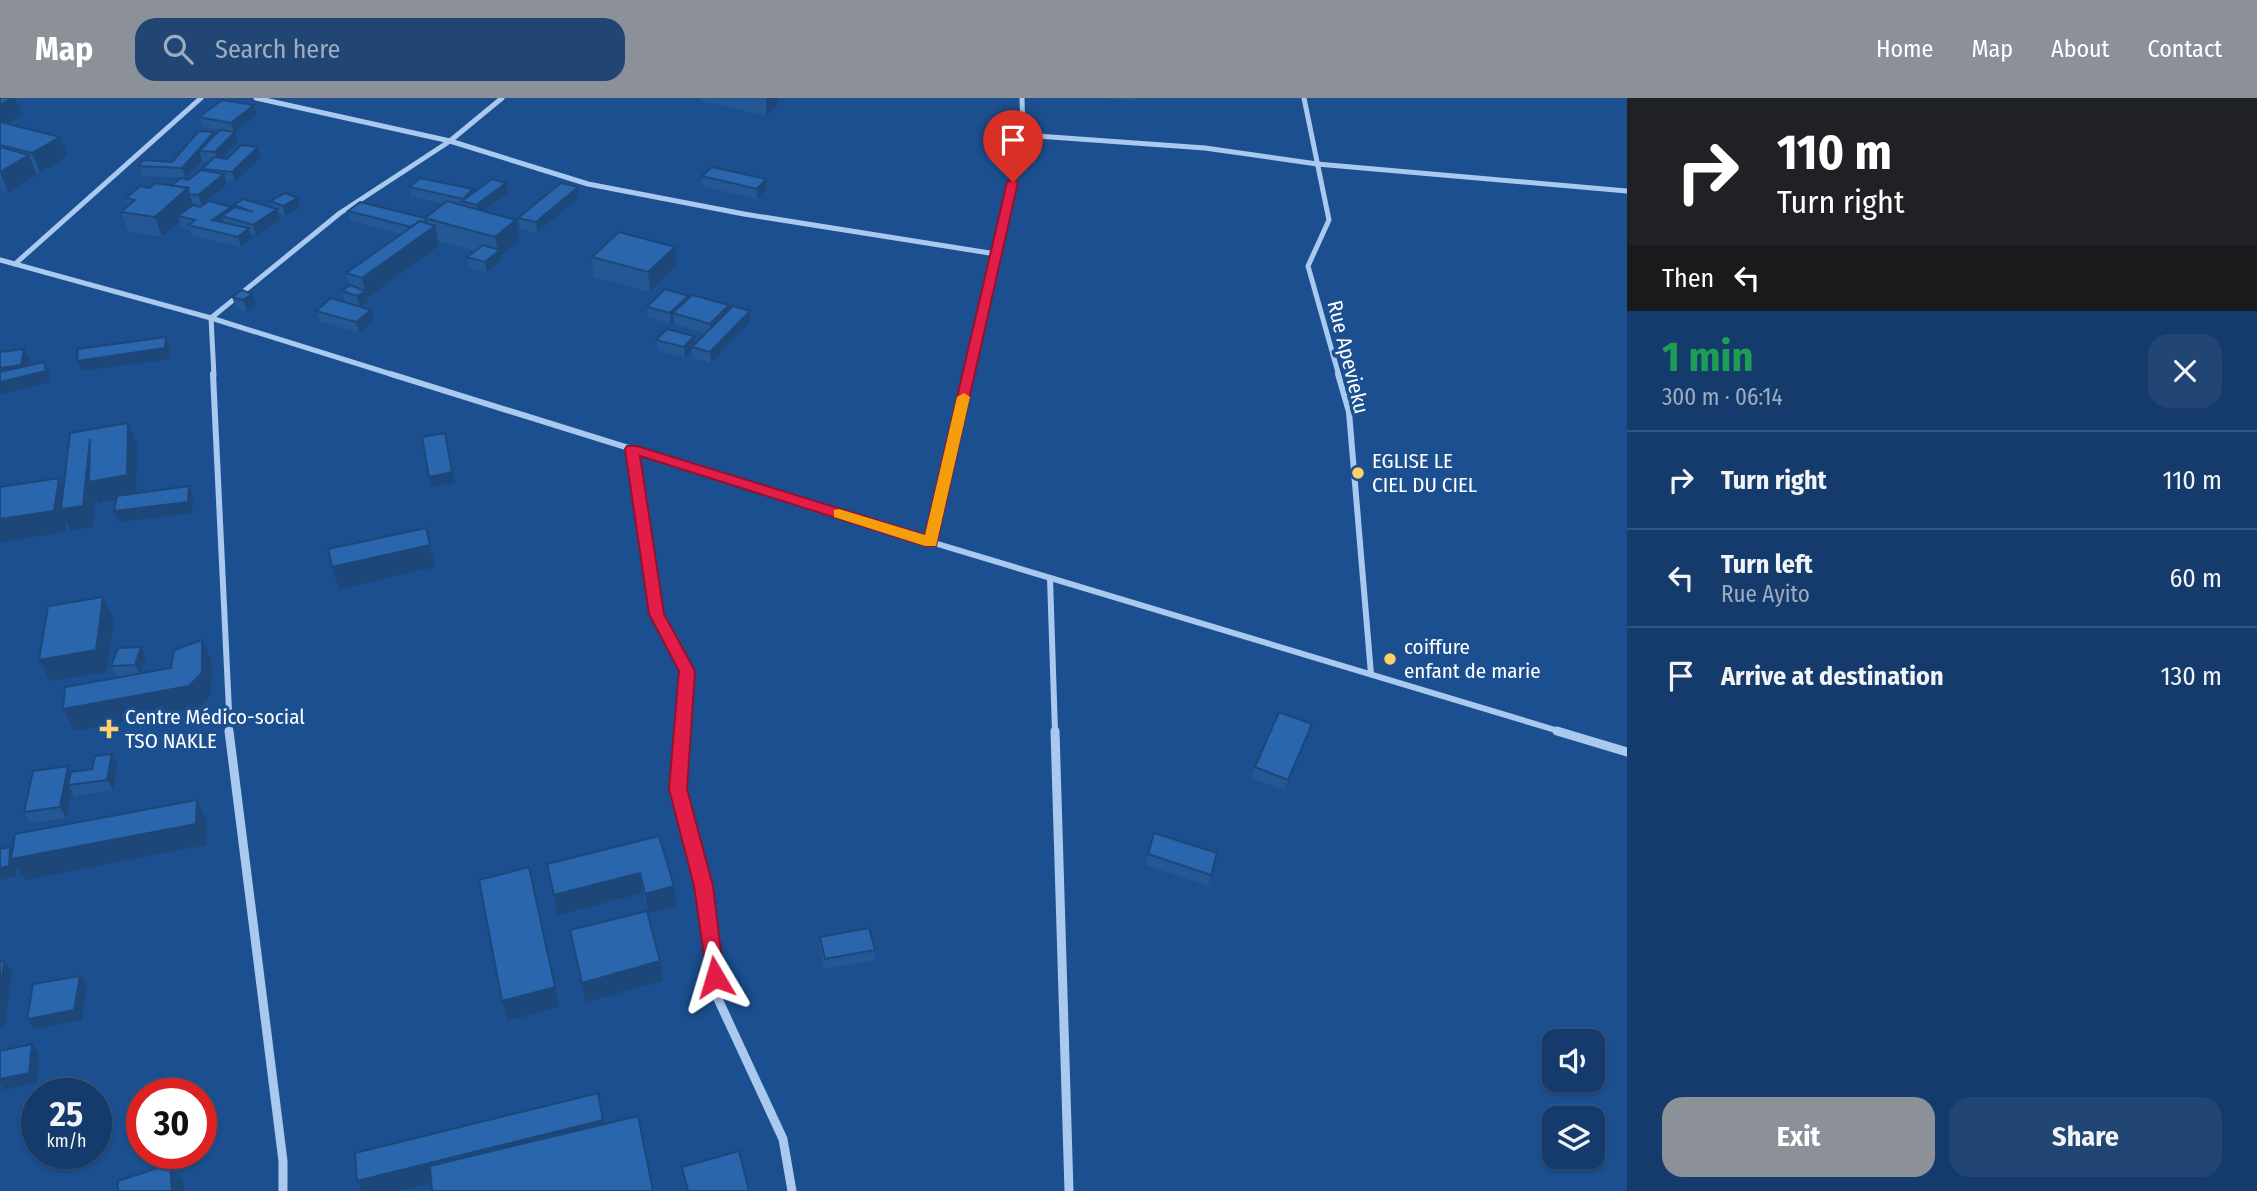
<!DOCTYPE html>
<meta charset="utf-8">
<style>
:root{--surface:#143b6b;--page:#214673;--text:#f1f3f6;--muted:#9dadc1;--line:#33557e;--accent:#8c9099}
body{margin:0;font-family:"Fira Sans Condensed",sans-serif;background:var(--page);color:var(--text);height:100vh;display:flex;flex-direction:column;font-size:26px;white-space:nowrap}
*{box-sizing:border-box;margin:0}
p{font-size:23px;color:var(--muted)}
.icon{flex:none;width:38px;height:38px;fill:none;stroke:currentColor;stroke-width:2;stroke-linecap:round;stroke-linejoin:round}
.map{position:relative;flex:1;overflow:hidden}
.drawer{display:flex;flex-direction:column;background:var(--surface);width:630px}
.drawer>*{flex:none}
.top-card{background:#202124;color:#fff;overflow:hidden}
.buttons{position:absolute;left:1542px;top:931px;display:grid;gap:14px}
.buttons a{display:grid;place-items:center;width:63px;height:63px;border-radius:14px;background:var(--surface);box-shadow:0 2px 5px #0004,0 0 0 2px var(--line);font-size:35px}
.speed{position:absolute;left:21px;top:980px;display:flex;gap:14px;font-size:35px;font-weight:700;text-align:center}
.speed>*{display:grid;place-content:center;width:91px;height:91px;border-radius:50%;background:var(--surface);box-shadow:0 2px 5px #0004,0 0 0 2px var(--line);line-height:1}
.speed small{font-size:18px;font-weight:400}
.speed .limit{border:10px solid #d22;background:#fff;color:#111}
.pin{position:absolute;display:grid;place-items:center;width:60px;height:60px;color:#fff;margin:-72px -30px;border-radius:50% 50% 50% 0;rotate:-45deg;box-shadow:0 0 7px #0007}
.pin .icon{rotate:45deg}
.me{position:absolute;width:77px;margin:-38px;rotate:353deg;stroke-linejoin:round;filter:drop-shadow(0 0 5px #0008)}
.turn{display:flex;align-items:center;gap:24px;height:147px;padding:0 35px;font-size:32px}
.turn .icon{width:91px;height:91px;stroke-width:2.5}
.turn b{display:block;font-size:49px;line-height:60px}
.then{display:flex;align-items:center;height:66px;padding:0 35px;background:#0003;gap:14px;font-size:26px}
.round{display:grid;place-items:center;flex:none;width:74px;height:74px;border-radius:21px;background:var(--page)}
.headline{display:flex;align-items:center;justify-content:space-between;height:119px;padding:0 35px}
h1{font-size:42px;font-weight:700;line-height:52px;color:#1e9e55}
.action{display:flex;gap:14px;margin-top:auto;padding:14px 35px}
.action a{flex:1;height:80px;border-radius:21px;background:var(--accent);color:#fff;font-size:28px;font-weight:700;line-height:80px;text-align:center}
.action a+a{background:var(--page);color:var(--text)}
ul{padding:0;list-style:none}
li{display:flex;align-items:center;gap:21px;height:98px;padding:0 35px;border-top:2px solid var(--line)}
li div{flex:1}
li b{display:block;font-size:26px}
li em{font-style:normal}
header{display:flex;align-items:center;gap:42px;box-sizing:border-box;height:98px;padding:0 35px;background:var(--accent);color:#fff}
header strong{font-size:33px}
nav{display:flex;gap:38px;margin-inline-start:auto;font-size:24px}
.search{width:490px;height:63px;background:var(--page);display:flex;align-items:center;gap:18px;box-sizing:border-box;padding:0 24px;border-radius:21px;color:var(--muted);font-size:26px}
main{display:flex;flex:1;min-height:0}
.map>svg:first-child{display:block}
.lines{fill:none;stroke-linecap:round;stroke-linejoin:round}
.street-far2{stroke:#a9c9ee;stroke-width:5}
.street-far1{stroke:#a9c9ee;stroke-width:6}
.street{stroke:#a9c9ee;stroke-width:9}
.wall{fill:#245895}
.shaded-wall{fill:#1d4779}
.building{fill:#2a66ad;stroke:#1d4779;stroke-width:2}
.route{fill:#e11d48;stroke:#92132f;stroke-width:2}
.slow{fill:#f59e0b}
.poi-dot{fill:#ffd166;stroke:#1b4f8f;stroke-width:2.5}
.labels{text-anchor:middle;stroke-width:7;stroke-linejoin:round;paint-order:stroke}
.street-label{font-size:21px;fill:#fff;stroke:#1b4f8f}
.poi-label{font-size:21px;fill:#fff;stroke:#1b4f8f;text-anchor:start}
</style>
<header>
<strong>Map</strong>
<div class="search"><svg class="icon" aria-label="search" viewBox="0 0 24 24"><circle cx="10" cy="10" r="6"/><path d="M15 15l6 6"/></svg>Search here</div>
<nav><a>Home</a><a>Map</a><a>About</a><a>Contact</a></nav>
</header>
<main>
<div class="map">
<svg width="1627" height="1093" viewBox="0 0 1627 1093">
<rect width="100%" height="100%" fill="#1b4f8f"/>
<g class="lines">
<g class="street-far2">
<path d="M256,0L450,43L588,86L744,116L996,156"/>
<path d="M1304,0L1329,122L1308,168L1339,278"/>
<path d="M1023,37L1205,50L1317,66L1627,93"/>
<path d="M0,162L211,220L397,278"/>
<path d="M15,166L201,0"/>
<path d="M214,278L211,220L340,115L450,43L502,0"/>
<path d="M969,278L1023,37L1022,0"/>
</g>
<g class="street-far1">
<path d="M213,276L230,634"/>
<path d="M391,276L931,444L1562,634"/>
<path d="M1338,276L1349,314L1371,576"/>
<path d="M632,351L657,516L687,573L682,634"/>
<path d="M931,444L969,276"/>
<path d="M1050,480L1055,634"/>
</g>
<g class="street">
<path d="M229,633L283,1063V1093"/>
<path d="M682,633L678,691L703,788L718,901L783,1041L792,1093"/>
<path d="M1055,633L1069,1093"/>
<path d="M1557,633L1627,654"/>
</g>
</g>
<g class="wall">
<path d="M0,0L22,17L8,26L60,39L68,58L40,75L36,74L37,77L8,95L0,92Z"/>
<path d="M699,0H778V7L766,18L699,2Z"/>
<path d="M1099,0H1137V3Z"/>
<path d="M257,17L235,34L238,43L222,60L261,59L235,84L227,83V86L202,107L193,106V107L200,109H231L232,111L235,109L234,107L272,110L270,103L298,100L300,110L285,118L278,115L280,122L256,137L251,136L252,140L241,149L192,138L189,130L181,128L180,123L162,139L128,134L121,114L128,107L126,100L150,90L171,88L188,82L203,72L202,71L210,63H202V61L186,80L142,78L139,68L172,64L214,34L215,37L220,32L202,29L199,19Z"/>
<path d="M702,78L766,91L757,101L702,88Z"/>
<path d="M409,89L474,95H508L483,113L520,142L501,158L502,162L487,175L469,170L467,159L475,153L438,143L439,148L367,200L368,203L360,208L371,212L374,222L359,235L319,223L316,213L352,206L345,204L342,193L350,188L346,175L401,136L351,123L348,113L425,120L443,106L411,99Z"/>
<path d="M578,89L579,99L537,135L520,130L518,120Z"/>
<path d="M592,159L676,169L650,194L594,179Z"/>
<path d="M252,196L256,206L247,213L236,210L232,199Z"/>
<path d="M689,200L729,212L750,224L711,265L693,260L692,251L685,260L657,252L656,242L694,238V247L706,235L674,226V224L671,226L648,219L647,209Z"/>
<path d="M146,560L141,575L212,564L211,596L199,610L75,633L117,579L111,568Z"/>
<path d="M1308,637L1284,692L1251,680L1255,669Z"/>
<path d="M118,667L113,692L74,698L72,693L66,720L31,725L24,714L68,668L72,674Z"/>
<path d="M1154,735L1211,777L1208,788L1145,767Z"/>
<path d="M659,738L677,808L648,816L643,795L558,817Z"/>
<path d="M820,839L875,852L874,863L824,871L820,849Z"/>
</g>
<g class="shaded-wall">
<path d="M12,0H15L22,17L0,31V7Z"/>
<path d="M766,0H778V7L766,18Z"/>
<path d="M254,7L257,17L235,34L238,43L218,64L215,54L234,34L231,25Z"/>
<path d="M214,34L217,44L199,53L202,61L186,80L182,70Z"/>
<path d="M60,39L68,58L40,75L32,55Z"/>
<path d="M258,49L261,59L235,84L232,74Z"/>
<path d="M29,57L37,77L8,95L0,74Z"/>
<path d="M224,76L227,86L202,107L198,97Z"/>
<path d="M766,81V91L757,101V91Z"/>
<path d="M506,85L508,95L478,117L476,107Z"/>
<path d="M578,89L579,99L537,135L536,124Z"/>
<path d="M188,90L194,110L178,118L180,123L162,139L155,119Z"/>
<path d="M473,91L475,101L463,103V101Z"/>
<path d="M298,100L300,110L285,118L283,108Z"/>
<path d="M231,109L234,119L222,118L225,126L212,122Z"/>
<path d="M277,111L280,122L256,137L253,127Z"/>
<path d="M516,122L520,142L501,158L502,162L487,175L485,164L498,154L495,139Z"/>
<path d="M435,128L439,148L367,200L362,180Z"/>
<path d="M249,130L252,140L241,149L238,139Z"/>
<path d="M675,149L676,169L650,194L648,174Z"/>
<path d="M365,193L368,203L360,209L357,198Z"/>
<path d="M252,196L256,206L247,213L243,202Z"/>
<path d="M688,198L689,208L673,215L674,224L671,226L670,215Z"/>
<path d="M729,207V218L710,237V226Z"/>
<path d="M371,212L374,222L359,235L356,224Z"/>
<path d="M750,213V224L711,265L710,254Z"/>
<path d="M694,238L695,249H692V251L685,260L684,249Z"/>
<path d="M166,239L170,249V261L81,273L77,263Z"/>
<path d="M24,251L29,261L26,277L0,281V270Z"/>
<path d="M44,264L49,274L51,284L0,296V284Z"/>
<path d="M128,325L137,346L136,398L98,405L96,399L93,429L71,432L66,422L65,434L0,444V421L59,380L69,402L90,341Z"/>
<path d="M445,335L455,385L431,389L429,379Z"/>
<path d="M189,388L193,399L192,415L119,424L114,413Z"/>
<path d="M430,447L435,469L339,491L332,469Z"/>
<path d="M103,499L114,520L107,574L50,583L39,562Z"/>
<path d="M202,542L212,564L211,596L199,610L75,633L63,611L189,588Z"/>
<path d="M141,549L146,560L140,578L135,567Z"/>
<path d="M112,656L118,667L113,692L107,682Z"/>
<path d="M68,668L75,679L68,687L72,693L66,720L60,709Z"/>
<path d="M197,702L207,723L206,747L25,782L16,769V778L0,782V770L10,749L17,759Z"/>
<path d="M640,775L643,795L558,817L554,797Z"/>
<path d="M674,788L677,808L648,816L645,796Z"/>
<path d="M534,790L559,909L508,923L502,903Z"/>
<path d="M4,863L12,873L5,929L0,930V895Z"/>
<path d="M660,863L663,883L586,904L582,885Z"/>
<path d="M80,878L87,888L82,922L34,931L27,921Z"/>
<path d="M32,946L39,956L37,984L5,992L0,986V981Z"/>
<path d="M598,995L607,1040L399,1093H362L357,1083Z"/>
<path d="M170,1066L183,1084L184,1093H172Z"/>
</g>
<g class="building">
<path d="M0,0H12L0,7Z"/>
<path d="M222,2L254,7L231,25L199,19Z"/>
<path d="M0,24L60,39L32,55L0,47Z"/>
<path d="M220,32L235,34L215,54L199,53Z"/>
<path d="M199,33L214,34L182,70L139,68L143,62L172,64Z"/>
<path d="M241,47L258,49L232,74L202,71L214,59L227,61Z"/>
<path d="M0,49L29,57L0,74Z"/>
<path d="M712,69L766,81L757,91L702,78Z"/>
<path d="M201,72L224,76L198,97L189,96L188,90L171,88L181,80L188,82Z"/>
<path d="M420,80L473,91L463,101L409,89Z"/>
<path d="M492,81L506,85L476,107L462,103Z"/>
<path d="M155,85L188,90L155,119L121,114L135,102L126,100L140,88L150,90Z"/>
<path d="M561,85L578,89L536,124L518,120Z"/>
<path d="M285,95L298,100L283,108L270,103Z"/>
<path d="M243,101L277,111L253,127L222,118L235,109L253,114L234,107Z"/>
<path d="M209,103L231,109L212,122L249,130L238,139L188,127L195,122L178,118L193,107L200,109Z"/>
<path d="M447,103L516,122L495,139L425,120Z"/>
<path d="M360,104L425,120L426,125L420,123L411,129L348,113Z"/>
<path d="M420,123L435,128L362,180L346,175Z"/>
<path d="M619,134L675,149L648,174L592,159Z"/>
<path d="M483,147L500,152L485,164L467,159Z"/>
<path d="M350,187L365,193L357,198L342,193Z"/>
<path d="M665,191L688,198L670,215L647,209Z"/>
<path d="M242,192L252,196L243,202L232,199Z"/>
<path d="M692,197L729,207L710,226L673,215Z"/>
<path d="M331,200L371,212L356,224L316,213Z"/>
<path d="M733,208L750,213L710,254L692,249Z"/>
<path d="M667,231L694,238L684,249L656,242Z"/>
<path d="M166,239L165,250L77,263L78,251Z"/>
<path d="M24,251L21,267L0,270V254Z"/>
<path d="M44,264L46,273L0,284V274Z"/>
<path d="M128,325L127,377L89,384L90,341L83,408L61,411L70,335Z"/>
<path d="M445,335L452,374L429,379L422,339Z"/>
<path d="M59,380L54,413L0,421V389Z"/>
<path d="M189,388L188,404L114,413L117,398Z"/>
<path d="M426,430L430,447L332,469L328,451Z"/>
<path d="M103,499L96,552L39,562L48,508Z"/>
<path d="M202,542V575L189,588L63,611L65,589L171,570L174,552Z"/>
<path d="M141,549L135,567L111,568L118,550Z"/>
<path d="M1279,614L1312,626L1288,682L1255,669Z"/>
<path d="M112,656L107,682L68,687L71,674L92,671L95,658Z"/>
<path d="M68,668L60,709L24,714L33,673Z"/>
<path d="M197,702L196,726L11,761L15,736Z"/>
<path d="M1154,735L1217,755L1211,777L1148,756Z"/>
<path d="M659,738L674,788L645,796L640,775L554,797L547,766Z"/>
<path d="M10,749L9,768L0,770V751Z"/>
<path d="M529,769L555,889L502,903L479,782Z"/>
<path d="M647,813L660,863L582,885L570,832Z"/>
<path d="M869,830L875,852L825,861L820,839Z"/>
<path d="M4,863L0,895V864Z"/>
<path d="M80,878L74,912L27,921L33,886Z"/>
<path d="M32,946L29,975L0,981V953Z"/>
<path d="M598,995L603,1022L357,1083L355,1055Z"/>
<path d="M638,1018L653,1093H432L430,1068Z"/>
<path d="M739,1053L749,1093H688L682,1069Z"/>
<path d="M170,1066L172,1093H118V1083Z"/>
</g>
<path class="route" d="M1013,81L1018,84L936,448H925L640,358L664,516L695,573L687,691L713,788L724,879L722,885L715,887L708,885L694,788L669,691L679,573L649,516L625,351L627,348H637L925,437L1007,84Z"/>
<path class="slow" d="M964,295L970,299L936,448H925L834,419V412L839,411L925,437L957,299Z"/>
<g class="poi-dot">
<circle cx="1358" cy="375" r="7"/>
<circle cx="1390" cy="561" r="7"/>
<path d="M105.5 620.5h7v7h7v7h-7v7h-7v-7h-7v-7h7z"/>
</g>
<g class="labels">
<g class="street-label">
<text transform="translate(1348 259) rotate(76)" y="7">Rue Apevieku</text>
</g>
<g class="poi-label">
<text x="1372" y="370">EGLISE LE<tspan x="1372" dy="24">CIEL DU CIEL</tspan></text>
<text x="1404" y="556">coiffure<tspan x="1404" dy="24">enfant de marie</tspan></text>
<text x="125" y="626">Centre Médico-social<tspan x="125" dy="24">TSO NAKLE</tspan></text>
</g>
</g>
</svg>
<div class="buttons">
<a><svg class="icon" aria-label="sound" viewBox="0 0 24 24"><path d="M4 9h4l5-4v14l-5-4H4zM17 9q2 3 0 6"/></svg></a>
<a><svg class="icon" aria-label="layers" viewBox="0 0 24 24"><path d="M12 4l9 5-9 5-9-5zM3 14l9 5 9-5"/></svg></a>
</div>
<div class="speed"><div>25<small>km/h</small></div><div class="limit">30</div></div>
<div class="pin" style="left:1013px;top:84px;background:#d93025"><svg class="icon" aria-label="arrive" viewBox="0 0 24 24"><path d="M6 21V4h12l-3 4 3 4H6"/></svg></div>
<svg class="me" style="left:715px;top:879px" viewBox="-20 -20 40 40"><path d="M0-17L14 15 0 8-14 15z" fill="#e11d48" stroke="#fff" stroke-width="4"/></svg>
</div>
<section class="drawer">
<div class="top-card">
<div class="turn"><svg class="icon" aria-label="right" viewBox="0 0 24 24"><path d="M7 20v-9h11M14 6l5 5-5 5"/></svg><div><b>110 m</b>Turn right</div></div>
<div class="then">Then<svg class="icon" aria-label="left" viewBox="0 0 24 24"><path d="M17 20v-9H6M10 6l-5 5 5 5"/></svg></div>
</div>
<div class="headline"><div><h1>1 min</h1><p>300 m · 06:14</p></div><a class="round"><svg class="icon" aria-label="close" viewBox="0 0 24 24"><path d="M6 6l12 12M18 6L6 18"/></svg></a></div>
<ul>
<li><svg class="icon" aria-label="right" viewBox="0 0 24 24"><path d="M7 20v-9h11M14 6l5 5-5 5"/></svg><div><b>Turn right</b></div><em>110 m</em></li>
<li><svg class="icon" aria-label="left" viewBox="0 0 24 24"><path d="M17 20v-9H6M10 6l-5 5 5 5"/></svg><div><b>Turn left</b><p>Rue Ayito</p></div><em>60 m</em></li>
<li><svg class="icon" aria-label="arrive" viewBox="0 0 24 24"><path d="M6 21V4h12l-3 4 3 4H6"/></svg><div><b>Arrive at destination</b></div><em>130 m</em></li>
</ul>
<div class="action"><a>Exit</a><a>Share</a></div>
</section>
</main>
